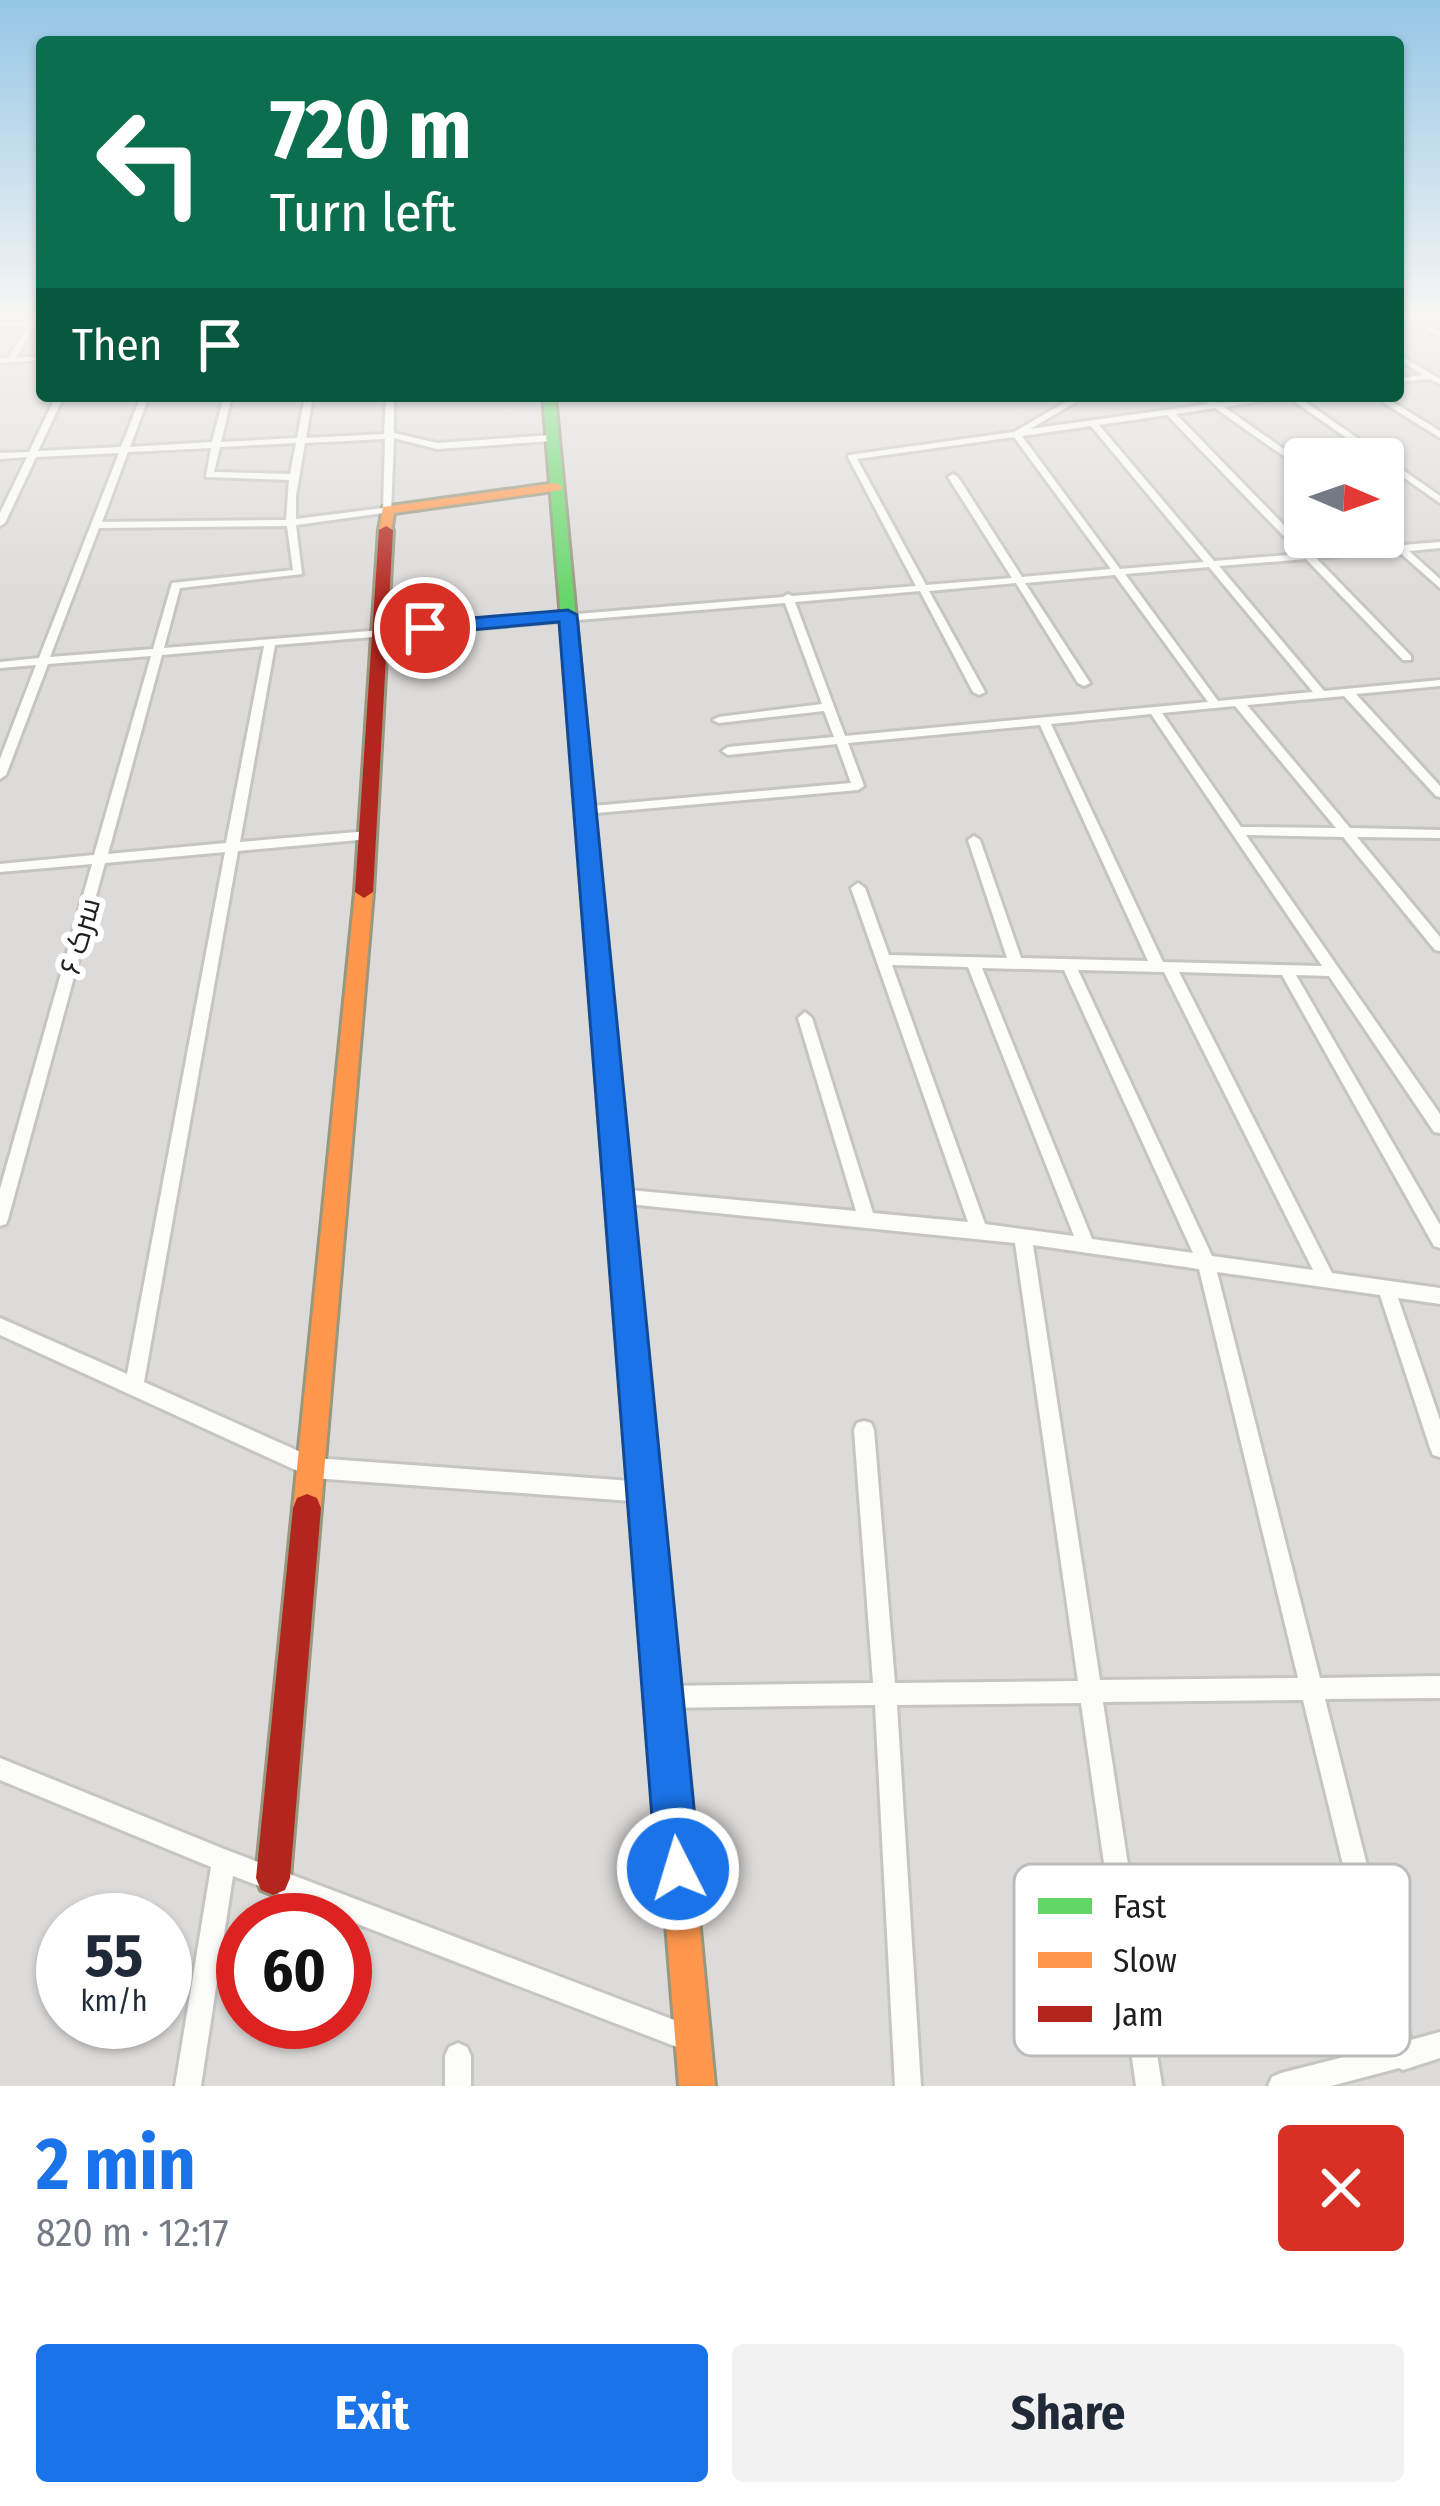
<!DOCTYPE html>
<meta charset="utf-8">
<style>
:root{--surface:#fff;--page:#f2f2f3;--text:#1f2937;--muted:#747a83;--accent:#1a73e8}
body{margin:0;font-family:"Fira Sans Condensed",Cairo,sans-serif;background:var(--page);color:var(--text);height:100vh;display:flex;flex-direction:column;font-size:45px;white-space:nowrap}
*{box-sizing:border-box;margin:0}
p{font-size:39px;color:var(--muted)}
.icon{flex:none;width:66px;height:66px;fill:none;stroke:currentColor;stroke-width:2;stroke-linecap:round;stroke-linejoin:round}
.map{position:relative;height:2086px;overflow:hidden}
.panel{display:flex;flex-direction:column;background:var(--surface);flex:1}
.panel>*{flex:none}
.hud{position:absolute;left:36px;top:36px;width:1368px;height:366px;border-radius:12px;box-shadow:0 3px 9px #0004;background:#0b6e4f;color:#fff;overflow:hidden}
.needle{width:78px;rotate:92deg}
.controls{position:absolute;left:1284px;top:438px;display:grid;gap:24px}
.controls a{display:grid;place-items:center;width:120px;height:120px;border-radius:12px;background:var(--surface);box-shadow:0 3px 9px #0004;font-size:60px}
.speed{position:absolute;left:36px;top:1893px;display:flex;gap:24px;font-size:60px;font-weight:700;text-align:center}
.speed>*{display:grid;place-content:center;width:156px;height:156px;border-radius:50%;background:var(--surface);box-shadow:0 3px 9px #0004;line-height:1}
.speed small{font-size:30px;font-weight:400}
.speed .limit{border:18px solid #d22;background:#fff;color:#111}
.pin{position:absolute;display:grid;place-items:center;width:102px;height:102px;color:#fff;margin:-51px;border:6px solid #fff;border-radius:50%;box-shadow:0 3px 12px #0007}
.me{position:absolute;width:132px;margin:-66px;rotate:355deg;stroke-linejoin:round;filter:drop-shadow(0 0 9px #0008)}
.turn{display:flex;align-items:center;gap:42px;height:252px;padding:0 36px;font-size:54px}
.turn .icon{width:156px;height:156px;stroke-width:2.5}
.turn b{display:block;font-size:84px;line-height:102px}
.then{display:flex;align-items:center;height:114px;padding:0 36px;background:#0003;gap:24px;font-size:45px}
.round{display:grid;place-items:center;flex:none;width:126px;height:126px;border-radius:12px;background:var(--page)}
.head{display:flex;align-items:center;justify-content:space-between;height:204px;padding:0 36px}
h1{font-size:72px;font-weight:700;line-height:90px;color:var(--accent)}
.cta{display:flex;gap:24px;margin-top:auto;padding:24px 36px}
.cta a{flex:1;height:138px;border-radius:12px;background:var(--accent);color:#fff;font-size:48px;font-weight:700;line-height:138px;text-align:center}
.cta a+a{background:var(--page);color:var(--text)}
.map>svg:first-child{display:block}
.residential{fill:#dddbd9;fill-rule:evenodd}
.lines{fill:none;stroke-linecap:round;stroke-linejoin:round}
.street-casing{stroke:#c6c5c3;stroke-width:6}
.fast-casing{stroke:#99977e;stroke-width:6}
.slow-casing{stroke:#99977e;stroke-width:6}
.jam-casing{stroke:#99977e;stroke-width:6}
.street{fill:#fcfcfb;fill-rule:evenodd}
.fast{fill:#63d668;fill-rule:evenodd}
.slow{fill:#ff974d;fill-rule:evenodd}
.jam{fill:#b3261e;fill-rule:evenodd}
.route{fill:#1a73e8;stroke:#114b97;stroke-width:3}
.labels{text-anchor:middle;stroke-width:12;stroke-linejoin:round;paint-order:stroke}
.street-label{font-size:30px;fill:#1f1f1f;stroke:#fff}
.key{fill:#fff;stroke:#bcbcbc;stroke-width:3}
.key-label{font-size:33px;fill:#1f1f1f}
</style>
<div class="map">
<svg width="1440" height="2086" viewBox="0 0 1440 2086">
<rect width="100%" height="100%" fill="#eeebe7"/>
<path class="residential" d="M0,313H42V396H1398V313H1440V2086H0ZM1305,459H1383V537H1305ZM63,1920H165V2022H63ZM243,1920H345V2022H243Z"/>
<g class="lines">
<g class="street-casing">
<g id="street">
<path d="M35,313H42L38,321L42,324L35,325L16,358L42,356V360L0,363V359L8,358L28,326L0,327V323L30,321Z"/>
<path d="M1398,313H1405L1440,332V337Z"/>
<path d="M1398,354L1440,379V384L1429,379L1398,382V378L1423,375L1398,359Z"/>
<path d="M56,396H64L38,451L121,447L141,396H149L130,447L212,442L224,396H232L221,442L297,438L305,396H313L306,438L384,434L386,396H394V433L437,443L552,435L556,438L552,441L437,449L394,438L391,512L296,525L302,574L180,588L164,648L783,597L788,594L792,596L916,586L848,457L849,455L1014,432L1076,396H1086L1030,429L1209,404L1199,396H1208L1218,403L1267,396H1297L1440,496V503L1383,463V459H1377L1288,397L1224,407L1305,464V471L1215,408L1176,414L1311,553L1392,546L1383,537V529L1403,545L1440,542V548L1409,551L1440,579V588L1398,551L1316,558L1411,656V660H1403L1306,559L1219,566L1324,691L1440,680V686L1356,694L1440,786V797L1436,796L1344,696L1247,705L1350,828L1440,830V838L1357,837L1440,937V951L1435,950L1343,837L1246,835L1440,1114V1133L1434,1132L1329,976L1296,975L1440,1225V1248L1434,1246L1282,975L1179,972L1332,1273L1440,1288V1304L1398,1298L1440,1420V1457L1433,1455L1430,1448L1380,1295L1217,1272L1320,1678L1440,1676V1698L1325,1699L1411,2040L1440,2032V2058L1403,2070L1399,2068L1331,2086H1268L1272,2077L1281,2073L1387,2046L1303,1700L1103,1702L1162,2086H1136L1081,1703L897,1705L921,2086H895L875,1705L663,1708L655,1705L652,1697L655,1689L663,1686L873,1683L854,1430L857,1423L864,1421L871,1423L874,1430L895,1683L1078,1681L1015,1243L618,1203L612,1201L610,1196L612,1191L618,1189L856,1211L798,1018L805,1012L812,1018L873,1213L968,1222L851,888L858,883L865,888L889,955L1007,958L968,840L974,836L980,840L1021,958L1148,961L1040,725L848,743L864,786L858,790L585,814L579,810L581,807L851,783L837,744L728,755L722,751L728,747L834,737L824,711L719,723L713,720L719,717L822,704L785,603L275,645L240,842L369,831L375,835L369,839L238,851L144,1382L314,1458L645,1482L652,1485L655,1492L652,1499L645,1502L313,1478L0,1335V1318L127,1374L225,852L105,863L8,1219L6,1224L0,1226V1189L92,864L0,872V864L94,855L151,656L48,664L6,775L0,779V759L36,665L0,668V662L39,658L119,453L36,457L5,523L0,526V513L27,457L0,459V453L29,452ZM1167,415L1301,554L1214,561L1099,425ZM1091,426L1204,562L1120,569L1022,436ZM1014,437L1111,569L1022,577L958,477L953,474L948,477L1012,578L926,585L857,459ZM385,439L383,508L296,519V496L305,443ZM296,443L290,474L214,472L220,447ZM211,448L206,477L289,480L286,520L102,522L128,452ZM287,526L293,570L172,583L153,649L50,657L99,528ZM1209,567L1313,692L1218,701L1125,574ZM1115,575L1208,702L845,736L795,602L920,591L973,692L979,695L985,692L929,591L1016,583L1078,683L1084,686L1090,683L1025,583ZM264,646L226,843L108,854L162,655ZM1235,706L1336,828L1241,827L1162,713ZM1151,714L1322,966L1163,962L1051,724ZM892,965L968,967L1074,1236L985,1224ZM982,968L1064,970L1193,1253L1092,1239ZM1078,970L1164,972L1313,1270L1212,1256ZM1033,1245L1199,1269L1298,1678L1100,1680Z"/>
<path d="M1373,396H1383L1440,431V438Z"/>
<path d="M0,1758L224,1849L690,2026L699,2030L703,2039L699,2048L690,2052L233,1876L201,2086H175L211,1867L0,1780Z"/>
<path d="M458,2043L467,2047L471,2056V2086H445V2056L449,2047Z"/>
</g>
</g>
<g class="fast-casing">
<path id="fast" d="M543,396H555L665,1562L661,1572L651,1576L641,1572L637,1562Z"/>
</g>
<g class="slow-casing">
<g id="slow">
<path d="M556,483L562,487L561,490L394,513L391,533L379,530L383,507Z"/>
<path d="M364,886L373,892L321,1508L317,1518L307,1522L297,1518L293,1508L355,892Z"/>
<path d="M651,1548L661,1552L665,1562L715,2086H679L637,1562L641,1552Z"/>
</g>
</g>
<g class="jam-casing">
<g id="jam">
<path d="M386,526L393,530L373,892L364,898L355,892L379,530Z"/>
<path d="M307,1494L317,1498L321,1508L290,1878L285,1890L273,1895L261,1890L256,1878L293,1508L297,1498Z"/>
</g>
</g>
<use href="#street" class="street"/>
<use href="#fast" class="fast"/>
<use href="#slow" class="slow"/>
<use href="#jam" class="jam"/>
</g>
<linearGradient id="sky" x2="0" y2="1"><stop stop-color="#95c6e6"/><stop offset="0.52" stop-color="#f7f6f4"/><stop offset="1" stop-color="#f7f6f4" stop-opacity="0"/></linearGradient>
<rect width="1440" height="605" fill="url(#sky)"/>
<path class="route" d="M568,610L577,615L700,1869L693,1884L678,1890L663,1884L656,1869L559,622L425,634L415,628L425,622Z"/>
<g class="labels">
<g class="street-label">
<text transform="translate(80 936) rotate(-74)" y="10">سرک ۶</text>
</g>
</g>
<rect x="1014" y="1864" width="396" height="192" rx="18" class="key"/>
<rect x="1038" y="1898" width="54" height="16" fill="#63d668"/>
<rect x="1038" y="1952" width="54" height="16" fill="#ff974d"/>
<rect x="1038" y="2006" width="54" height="16" fill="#b3261e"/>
<g class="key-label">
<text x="1113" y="1918">Fast</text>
<text x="1113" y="1972">Slow</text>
<text x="1113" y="2026">Jam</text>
</g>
</svg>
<div class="controls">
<a><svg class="needle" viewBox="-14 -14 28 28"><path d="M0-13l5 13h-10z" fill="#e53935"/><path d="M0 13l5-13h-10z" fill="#747a83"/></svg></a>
</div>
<div class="speed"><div>55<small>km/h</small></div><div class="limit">60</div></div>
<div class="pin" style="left:425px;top:628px;background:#d93025"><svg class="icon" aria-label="arrive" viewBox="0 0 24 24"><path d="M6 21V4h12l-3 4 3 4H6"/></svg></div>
<svg class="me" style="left:678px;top:1869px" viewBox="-20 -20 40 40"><circle r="17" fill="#1a73e8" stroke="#fff" stroke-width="3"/><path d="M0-11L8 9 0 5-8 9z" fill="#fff"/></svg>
<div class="hud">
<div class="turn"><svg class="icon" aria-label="left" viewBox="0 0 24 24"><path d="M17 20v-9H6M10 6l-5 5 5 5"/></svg><div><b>720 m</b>Turn left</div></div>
<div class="then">Then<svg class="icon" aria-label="arrive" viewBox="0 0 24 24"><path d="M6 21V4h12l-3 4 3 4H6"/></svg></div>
</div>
</div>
<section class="panel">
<div class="head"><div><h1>2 min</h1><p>820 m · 12:17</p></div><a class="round" style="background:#d93025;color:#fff"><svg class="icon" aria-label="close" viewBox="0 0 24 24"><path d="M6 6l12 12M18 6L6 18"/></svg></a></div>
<div class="cta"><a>Exit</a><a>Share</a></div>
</section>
